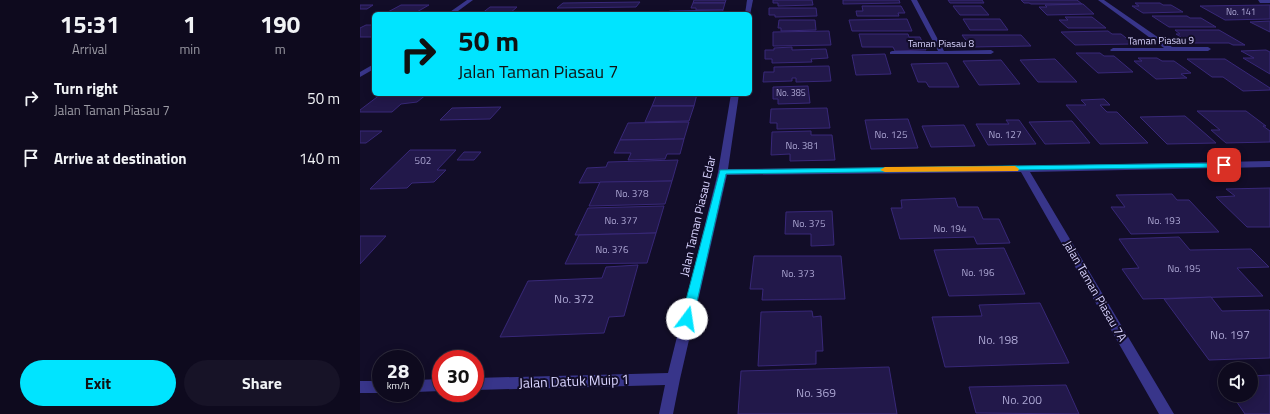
<!DOCTYPE html>
<style>
:root{--surface:#0e0a1e;--page:#171327;--text:#f1f3f6;--muted:#9b9aa4;--line:#2e2b3c;--accent:#00e4ff}
body{margin:0;font-family:"Titillium Web",sans-serif;background:var(--page);color:var(--text);height:100vh;display:flex;flex-direction:column;font-size:15px;white-space:nowrap}
*{box-sizing:border-box;margin:0}
p{font-size:13px;color:var(--muted)}
.icon{flex:none;width:22px;height:22px;fill:none;stroke:currentColor;stroke-width:2;stroke-linecap:round;stroke-linejoin:round}
.map{position:relative;flex:1;overflow:hidden}
.side{display:flex;flex-direction:column;background:var(--surface);width:360px}
.side>*{flex:none}
.banner{position:absolute;left:12px;top:12px;width:380px;height:84px;border-radius:6px;box-shadow:0 2px 10px #0003,0 0 0 1px var(--line);background:#00e4ff;color:#111;overflow:hidden}
.controls{position:absolute;left:858px;top:362px;display:grid;gap:8px}
.controls a{display:grid;place-items:center;width:40px;height:40px;border-radius:50%;background:var(--surface);box-shadow:0 2px 10px #0003,0 0 0 1px var(--line);font-size:20px}
.speed{position:absolute;left:12px;top:350px;display:flex;gap:8px;font-size:20px;font-weight:700;text-align:center}
.speed>*{display:grid;place-content:center;width:52px;height:52px;border-radius:50%;background:var(--surface);box-shadow:0 2px 10px #0003,0 0 0 1px var(--line);line-height:1}
.speed small{font-size:10px;font-weight:400}
.speed .limit{border:6px solid #d22;background:#fff;color:#111}
.pin{position:absolute;display:grid;place-items:center;width:34px;height:34px;color:#fff;margin:-17px;border-radius:8px;box-shadow:0 2px 6px #0006}
.me{position:absolute;width:44px;margin:-22px;rotate:14deg;stroke-linejoin:round;filter:drop-shadow(0 0 3px #0008)}
.turn{display:flex;align-items:center;gap:14px;height:84px;padding:0 20px;font-size:18px}
.turn .icon{width:52px;height:52px;stroke-width:2.5}
.turn b{display:block;font-size:28px;line-height:34px}
.eta{display:flex;justify-content:space-evenly;align-items:center;height:68px;text-align:center}
.eta b{font-size:24px;font-weight:700;line-height:28px}
.button{display:flex;gap:8px;margin-top:auto;padding:8px 20px}
.button a{flex:1;height:46px;border-radius:24px;background:var(--accent);color:#111;font-size:16px;font-weight:700;line-height:46px;text-align:center}
.button a+a{background:var(--page);color:var(--text)}
ul{padding:0;list-style:none}
li{display:flex;align-items:center;gap:12px;height:60px;padding:0 20px}
li div{flex:1}
li b{display:block;font-size:15px}
li em{font-style:normal}
main{display:flex;flex:1;min-height:0}
.map>svg:first-child{display:block}
.building{fill:#22184a;stroke:#382878}
.lines{fill:none;stroke-linecap:round;stroke-linejoin:round}
.street{fill:#38358a;fill-rule:evenodd}
.route{fill:#00e4ff;stroke:#0094a6}
.slow{fill:#f59e0b}
.labels{text-anchor:middle;stroke-width:4;stroke-linejoin:round;paint-order:stroke}
.far-number-label{font-size:9px;fill:#aba5d2}
.far-street-label{font-size:10px;fill:#d9d4ff;stroke:#120d28}
.number-label{font-size:10px;fill:#aba5d2}
.street-label{font-size:12px;fill:#d9d4ff;stroke:#120d28}
.near-number-label{font-size:12px;fill:#aba5d2}
.near-street-label{font-size:14px;fill:#d9d4ff;stroke:#120d28}
</style>
<main>
<section class="side">
<div class="eta">
<div><b>15:31</b><p>Arrival</p></div>
<div><b>1</b><p>min</p></div>
<div><b>190</b><p>m</p></div>
</div>
<ul>
<li><svg class="icon" aria-label="right" viewBox="0 0 24 24"><path d="M7 20v-9h11M14 6l5 5-5 5"/></svg><div><b>Turn right</b><p>Jalan Taman Piasau 7</p></div><em>50 m</em></li>
<li><svg class="icon" aria-label="arrive" viewBox="0 0 24 24"><path d="M6 21V4h12l-3 4 3 4H6"/></svg><div><b>Arrive at destination</b></div><em>140 m</em></li>
</ul>
<div class="button"><a>Exit</a><a>Share</a></div>
</section>
<div class="map">
<svg width="910" height="414" viewBox="0 0 910 414">
<rect width="100%" height="100%" fill="#120d28"/>
<g class="building">
<path d="M334,0H366L365,3H333Z"/>
<path d="M413,0H452L453,5L418,6V3H413Z"/>
<path d="M483,0H539L540,3L483,4Z"/>
<path d="M588,0H622L624,3H590Z"/>
<path d="M661,0H717L722,4H671L669,3H664Z"/>
<path d="M280,2L276,7L197,8L203,3Z"/>
<path d="M333,3H365L363,10H336V8H331Z"/>
<path d="M775,3H800L803,5H811L823,12L783,13L772,6H779Z"/>
<path d="M723,4L734,14L687,15L679,7H687L685,5Z"/>
<path d="M0,5H13L7,9H0Z"/>
<path d="M41,5H69L55,13H26Z"/>
<path d="M910,5V19L865,20L840,6Z"/>
<path d="M502,6H541L545,13H538L539,16H497L496,11H503Z"/>
<path d="M593,6H621L629,15H600Z"/>
<path d="M130,7H157L149,14H121Z"/>
<path d="M409,8H456L457,16L415,17V15H409Z"/>
<path d="M363,10L362,14H304L310,11Z"/>
<path d="M792,16H827L830,18H841L856,27H809Z"/>
<path d="M705,17H732L746,28H708L699,20H708Z"/>
<path d="M547,19L552,31H492L489,20Z"/>
<path d="M603,19H640L648,30H610Z"/>
<path d="M419,20H455L456,30L421,31V28H418Z"/>
<path d="M910,21V32L890,22Z"/>
<path d="M6,25H14V37H0V28Z"/>
<path d="M815,30H859L885,45H873L869,43H830L816,34H820Z"/>
<path d="M469,31L471,45L413,46V32Z"/>
<path d="M748,31L752,34H761L774,44L715,45L701,32Z"/>
<path d="M499,34H548L549,37H560L566,50L535,51L533,47H502Z"/>
<path d="M602,35H661L671,46L611,47Z"/>
<path d="M432,47V50L466,49L468,58L451,59L452,62L412,63V59H405V50H414V48Z"/>
<path d="M906,50L910,52V74L883,58H894L881,51Z"/>
<path d="M716,53H740L744,56H754L773,72L738,73Z"/>
<path d="M525,54L531,74L496,75L492,55Z"/>
<path d="M778,58H797L802,61H814L831,73L821,74L827,78L796,79L774,61H782Z"/>
<path d="M695,59L717,82H678L660,60Z"/>
<path d="M827,59H865L910,88V90L883,91L863,77H852Z"/>
<path d="M641,60L660,84L619,85L603,61Z"/>
<path d="M587,63L599,87H569L566,82H558L551,64Z"/>
<path d="M469,66L471,81L436,82V78H432V81L403,82L404,72H414V67Z"/>
<path d="M448,86L450,103L418,104V99H413V87Z"/>
<path d="M21,94H67L57,102L41,104L32,112H0V110Z"/>
<path d="M297,94H337L334,106H292Z"/>
<path d="M744,99L750,105H740L747,112H757L788,143L740,144L706,105H726L721,100Z"/>
<path d="M292,106H334L329,121L285,122Z"/>
<path d="M141,107L130,119L80,120L92,108Z"/>
<path d="M467,108L470,128L417,129V123H410L411,109Z"/>
<path d="M837,111H886L906,126H903L910,131V142L866,143L851,130H860Z"/>
<path d="M825,116L856,143L807,144L780,117Z"/>
<path d="M548,119L558,148L511,149L505,120Z"/>
<path d="M646,120H659L676,144L628,145L616,124H649Z"/>
<path d="M712,121L730,143L685,144L669,122Z"/>
<path d="M329,122L324,139L260,140L268,123Z"/>
<path d="M604,125L615,146L571,147L562,126Z"/>
<path d="M0,131H22L6,143H0Z"/>
<path d="M451,131V135H472L475,160L430,161V154L411,155L412,132Z"/>
<path d="M324,139L320,154H307L305,159L268,160L271,153H254L260,140Z"/>
<path d="M50,150H96L77,170H86L74,182L52,183L47,188L10,189Z"/>
<path d="M104,152H121L114,160H97Z"/>
<path d="M318,160L312,181L219,183L227,168L246,167L248,162Z"/>
<path d="M312,181L305,204L229,206L240,182Z"/>
<path d="M910,188V227H887L856,197L875,196L866,189Z"/>
<path d="M812,194L817,200H829L859,232L771,234L751,207H765L756,195Z"/>
<path d="M595,198L598,207H618L623,219H639L650,243L617,244L614,237L540,239L531,208H542L541,200Z"/>
<path d="M304,206L296,233L215,235L228,208Z"/>
<path d="M472,211L474,245L451,246V234H425L426,212Z"/>
<path d="M296,233L287,263L205,264L219,235Z"/>
<path d="M0,236H26L0,264Z"/>
<path d="M819,237L830,250L891,249L909,267L877,268L903,296L783,299L762,269L779,268L759,239Z"/>
<path d="M644,248L665,294L589,296L574,250Z"/>
<path d="M394,256H481L485,299L402,300L403,289H390Z"/>
<path d="M278,265L264,316L249,317L244,333L140,337L168,281L242,278L246,267Z"/>
<path d="M851,297L862,311L909,310L910,311V358L849,360L804,299Z"/>
<path d="M680,303L709,363L585,367L572,317L622,316L619,305Z"/>
<path d="M452,311L453,317L461,316L463,351H456V364L398,366L401,312Z"/>
<path d="M529,367L537,414H378L381,371Z"/>
<path d="M910,375V414H885L872,395H891V376Z"/>
<path d="M706,385L719,414L616,413L609,387Z"/>
</g>
<g class="lines">
<g class="street">
<path d="M107,0H113L94,14H87Z"/>
<path d="M387,0H393L390,15L385,14Z"/>
<path d="M551,0H557L584,51L631,50L634,52L631,54H530V52L532,51H578Z"/>
<path d="M738,0H744L812,47H848L851,49L848,51H751L750,50L753,48H804Z"/>
<path d="M898,0H910V3H900Z"/>
<path d="M14,64V69L0,77V72Z"/>
<path d="M371,94H379L368,169L664,166L910,161V167L670,172L814,414H799L661,172L367,175L320,379L313,414H299L305,385L115,390V378L308,373L358,172Z"/>
<path d="M81,379V391L55,392V380Z"/>
<path d="M0,381H21L22,393H0Z"/>
</g>
</g>
<path class="route" d="M864,163H867L868,165L867,167L366,174L333,319L331,323L327,324L323,323L321,319L360,170Z"/>
<path class="slow" d="M655,166L659,169L658,171L525,172L520,170L525,167Z"/>
<g class="labels">
<g class="far-number-label">
<text x="881" y="15">No. 141</text>
<text x="431" y="96">No. 385</text>
</g>
<g class="far-street-label">
<text transform="translate(801 40) rotate(-1)" y="4">Taman Piasau 9</text>
<text x="581" y="47">Taman Piasau 8</text>
</g>
<g class="number-label">
<text x="531" y="138">No. 125</text>
<text x="645" y="138">No. 127</text>
<text x="442" y="149">No. 381</text>
<text x="63" y="164">502</text>
<text x="272" y="197">No. 378</text>
<text x="261" y="224">No. 377</text>
<text x="804" y="224">No. 193</text>
<text x="449" y="227">No. 375</text>
<text x="590" y="232">No. 194</text>
<text x="252" y="253">No. 376</text>
<text x="824" y="272">No. 195</text>
<text x="618" y="276">No. 196</text>
<text x="438" y="277">No. 373</text>
</g>
<g class="street-label">
<text transform="translate(338 216) rotate(-77)" y="4">Jalan Taman Piasau Edar</text>
<text transform="translate(735 291) rotate(60)" y="4">Jalan Taman Piasau 7A</text>
</g>
<g class="near-number-label">
<text x="214" y="303">No. 372</text>
<text x="870" y="339">No. 197</text>
<text x="638" y="344">No. 198</text>
<text x="456" y="397">No. 369</text>
<text x="662" y="404">No. 200</text>
</g>
<g class="near-street-label">
<text transform="translate(214 381) rotate(-2)" y="5">Jalan Datuk Muip 1</text>
</g>
</g>
</svg>
<div class="controls">
<a><svg class="icon" aria-label="sound" viewBox="0 0 24 24"><path d="M4 9h4l5-4v14l-5-4H4zM17 9q2 3 0 6"/></svg></a>
</div>
<div class="speed"><div>28<small>km/h</small></div><div class="limit">30</div></div>
<div class="pin" style="left:864px;top:165px;background:#d93025"><svg class="icon" aria-label="arrive" viewBox="0 0 24 24"><path d="M6 21V4h12l-3 4 3 4H6"/></svg></div>
<svg class="me" style="left:327px;top:319px" viewBox="-20 -20 40 40"><circle r="19" fill="#fff"/><path d="M0-13L10 11 0 6-10 11z" fill="#00e4ff"/></svg>
<div class="banner">
<div class="turn"><svg class="icon" aria-label="right" viewBox="0 0 24 24"><path d="M7 20v-9h11M14 6l5 5-5 5"/></svg><div><b>50 m</b>Jalan Taman Piasau 7</div></div>
</div>
</div>
</main>
